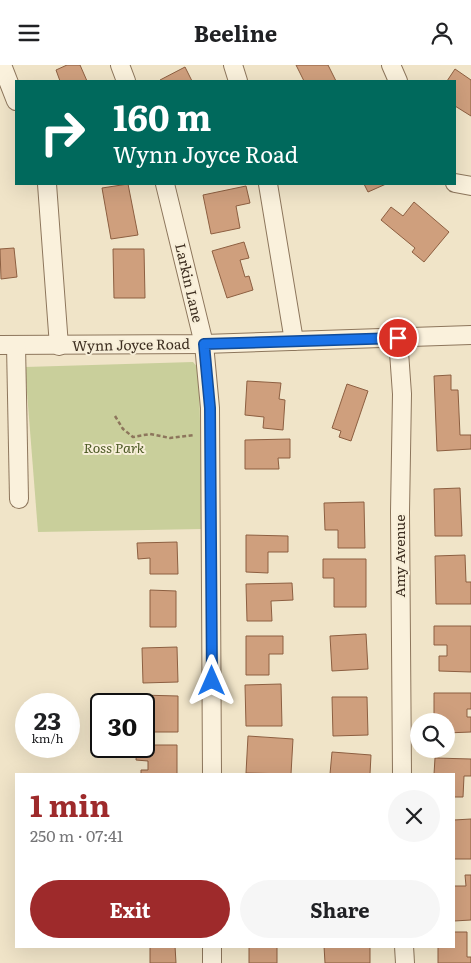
<!DOCTYPE html>
<meta charset="utf-8">
<style>
:root{--surface:#fff;--page:#f6f6f6;--text:#202124;--muted:#757577;--accent:#9e2a2b}
body{margin:0;font-family:Literata,serif;background:var(--page);color:var(--text);height:100vh;display:flex;flex-direction:column;font-size:19px;white-space:nowrap}
*{box-sizing:border-box;margin:0}
p{font-size:16px;color:var(--muted)}
.icon{flex:none;width:28px;height:28px;fill:none;stroke:currentColor;stroke-width:2;stroke-linecap:round;stroke-linejoin:round}
.map{position:relative;flex:1;overflow:hidden}
.drawer{position:absolute;left:15px;top:708px;width:440px;height:175px;display:flex;flex-direction:column;background:var(--surface);border-radius:0px;box-shadow:0 5px 20px #0002}
.drawer>*{flex:none}
.hud{position:absolute;left:15px;top:15px;width:441px;height:105px;border-radius:0px;box-shadow:0 5px 20px #0002;background:#00695c;color:#fff;overflow:hidden}
.fabs{position:absolute;left:410px;top:648px;display:grid;gap:10px}
.fabs a{display:grid;place-items:center;width:45px;height:45px;border-radius:50%;background:var(--surface);box-shadow:0 5px 20px #0002;font-size:25px}
.speed{position:absolute;left:15px;top:628px;display:flex;gap:10px;font-size:25px;font-weight:700;text-align:center}
.speed>*{display:grid;place-content:center;width:65px;height:65px;border-radius:50%;background:var(--surface);box-shadow:0 5px 20px #0002;line-height:1}
.speed small{font-size:12px;font-weight:400}
.speed .limit{border:2px solid #111;border-radius:8px;background:#fff;color:#111}
.pin{position:absolute;display:grid;place-items:center;width:42px;height:42px;color:#fff;margin:-21px;border:2px solid #fff;border-radius:50%;box-shadow:0 1px 5px #0007}
.me{position:absolute;width:55px;margin:-28px;rotate:0deg;stroke-linejoin:round;filter:drop-shadow(0 0 4px #0008)}
.turn{display:flex;align-items:center;gap:18px;height:105px;padding:0 15px;font-size:22px}
.turn .icon{width:65px;height:65px;stroke-width:2.5}
.turn b{display:block;font-size:35px;line-height:42px}
.round{display:grid;place-items:center;flex:none;width:52px;height:52px;border-radius:26px;background:var(--page)}
.overview{display:flex;align-items:center;justify-content:space-between;height:85px;padding:0 15px}
h1{font-size:30px;font-weight:700;line-height:38px;color:var(--accent)}
.action{display:flex;gap:10px;margin-top:auto;padding:10px 15px}
.action a{flex:1;height:58px;border-radius:30px;background:var(--accent);color:#fff;font-size:20px;font-weight:700;line-height:58px;text-align:center}
.action a+a{background:var(--page);color:var(--text)}
header{display:flex;justify-content:space-between;align-items:center;height:65px;padding:0 15px;background:var(--surface);font-size:22px;font-weight:700}
.map>svg:first-child{display:block}
.green{fill:#c9cf9b}
.building{fill:#cf9f7d;stroke:#8d5f41}
.lines{fill:none;stroke-linecap:round;stroke-linejoin:round}
.minor-casing{stroke:#8d765c;stroke-width:20}
.path{stroke:#8d765c;stroke-width:2.5;stroke-dasharray:4 2.5;stroke-linecap:butt}
.minor{stroke:#faf1dc;stroke-width:18}
.route-casing{stroke:#114b97;stroke-width:12}
.route{stroke:#1a73e8;stroke-width:9}
.labels{text-anchor:middle;stroke-width:4;stroke-linejoin:round;paint-order:stroke}
.street-label{font-size:14px;fill:#3d2e20;stroke:#f7eed8}
.park-label{font-size:14px;font-style:italic;fill:#4d5a26;stroke:#f7eed8}
</style>
<header><svg class="icon" aria-label="menu" viewBox="0 0 24 24"><path d="M4 6h16M4 12h16M4 18h16"/></svg>Beeline<svg class="icon" aria-label="person" viewBox="0 0 24 24"><circle cx="12" cy="8" r="4"/><path d="M4 21q1-7 8-7t8 7"/></svg></header>
<div class="map">
<svg width="471" height="898" viewBox="0 0 471 898">
<rect width="100%" height="100%" fill="#f0e4c8"/>
<path class="green" d="M193,297L199,304L202,464L38,467L25,302Z"/>
<g class="building">
<path d="M67,0H80L87,16H60L56,5Z"/>
<path d="M296,0H328L336,16H304Z"/>
<path d="M185,2L192,16H161L160,15Z"/>
<path d="M455,4L471,15V51L455,41V16H447Z"/>
<path d="M128,119L138,170L111,174L102,123Z"/>
<path d="M364,119H386L368,127Z"/>
<path d="M246,121L250,138L236,141L240,163L211,169L203,130Z"/>
<path d="M414,137L449,167L424,197L412,187L415,183L381,155L391,142L403,151Z"/>
<path d="M244,177L249,193L240,195L245,212L249,211L253,225L227,233L212,186Z"/>
<path d="M14,183L17,212L1,214L0,184Z"/>
<path d="M113,184H144L145,233H114Z"/>
<path d="M451,310V325H458L460,370H471V384L437,386L434,311Z"/>
<path d="M247,316L281,318L279,334L285,335L283,365L263,363L264,352L245,350Z"/>
<path d="M347,319L368,326L351,376L339,372L341,366L332,363Z"/>
<path d="M290,374V393H278L279,404H245V375Z"/>
<path d="M460,423L462,471H435L434,424Z"/>
<path d="M364,437L365,483H338V465H325L324,438Z"/>
<path d="M246,470L288,471V487H268V508L246,507Z"/>
<path d="M177,477L178,509H150V493L138,494L137,478Z"/>
<path d="M465,490L466,517H471V539H436L435,491Z"/>
<path d="M323,494H366V542H334V513H323Z"/>
<path d="M292,518L293,535L271,536L272,556H247L246,519Z"/>
<path d="M150,525L176,526V562H150Z"/>
<path d="M434,561H471V607L439,606V591H447V580H434Z"/>
<path d="M366,569L368,604L332,606L330,571Z"/>
<path d="M246,571H283V589H269V610H246Z"/>
<path d="M177,582L178,617L143,618L142,583Z"/>
<path d="M281,619L282,661H246L245,620Z"/>
<path d="M434,628H471V644H467V652H471V667L446,668V656H434Z"/>
<path d="M140,630L178,631V667H144V639H140Z"/>
<path d="M332,632H367L368,670L333,671Z"/>
<path d="M248,671L293,674L291,709L246,708Z"/>
<path d="M144,680H177V709H141V705H148V696L136,695L137,681Z"/>
<path d="M332,687L371,690L370,709H330Z"/>
<path d="M435,693L471,694V711H464L463,732H454V709H434Z"/>
<path d="M471,754V794H454V755Z"/>
<path d="M465,810H471V855L454,856V821H466Z"/>
<path d="M454,867H467V892H471V898H438V881H454Z"/>
<path d="M175,881L176,898H150V882Z"/>
<rect x="249" y="881" width="28" height="17"/>
<path d="M324,881H370V898H325Z"/>
</g>
<g class="lines">
<g class="minor-casing">
<g id="minor">
<path d="M2,0L16,36"/>
<path d="M120,0L126,16"/>
<path d="M233,0L238,16"/>
<path d="M391,0L398,16"/>
<path d="M455,118L471,121"/>
<path d="M47,119L59,281"/>
<path d="M165,119L204,279L210,343L212,709"/>
<path d="M268,119L294,276"/>
<path d="M398,273L402,329L400,447L402,709"/>
<path d="M0,280L204,279L471,270"/>
<path d="M16,280L19,434"/>
<path d="M404,881L405,898"/>
<path d="M212,898V881"/>
</g>
</g>
<path class="path" d="M115,351L123,364L133,372L150,369L170,373L194,370"/>
<use href="#minor" class="minor"/>
</g>
<g class="lines">
<g class="route-casing">
<path id="route" d="M212,616L210,343L204,279L398,273"/>
</g>
<use href="#route" class="route"/>
</g>
<g class="labels">
<g class="street-label">
<text transform="translate(189 218) rotate(77)" y="5">Larkin Lane</text>
<text transform="translate(131 280) rotate(-1)" y="5">Wynn Joyce Road</text>
<text transform="translate(400 491) rotate(-90)" y="5">Amy Avenue</text>
</g>
<g class="park-label">
<text x="114" y="388">Ross Park</text>
</g>
</g>
</svg>
<div class="fabs">
<a><svg class="icon" aria-label="search" viewBox="0 0 24 24"><circle cx="10" cy="10" r="6"/><path d="M15 15l6 6"/></svg></a>
</div>
<div class="speed"><div>23<small>km/h</small></div><div class="limit">30</div></div>
<div class="pin" style="left:398px;top:273px;background:#d93025"><svg class="icon" aria-label="arrive" viewBox="0 0 24 24"><path d="M6 21V4h12l-3 4 3 4H6"/></svg></div>
<svg class="me" style="left:212px;top:616px" viewBox="-20 -20 40 40"><path d="M0-17L14 15 0 8-14 15z" fill="#1a73e8" stroke="#fff" stroke-width="4"/></svg>
<div class="hud">
<div class="turn"><svg class="icon" aria-label="right" viewBox="0 0 24 24"><path d="M7 20v-9h11M14 6l5 5-5 5"/></svg><div><b>160 m</b>Wynn Joyce Road</div></div>
</div>
<section class="drawer">
<div class="overview"><div><h1>1 min</h1><p>250 m · 07:41</p></div><a class="round"><svg class="icon" aria-label="close" viewBox="0 0 24 24"><path d="M6 6l12 12M18 6L6 18"/></svg></a></div>
<div class="action"><a>Exit</a><a>Share</a></div>
</section>
</div>
